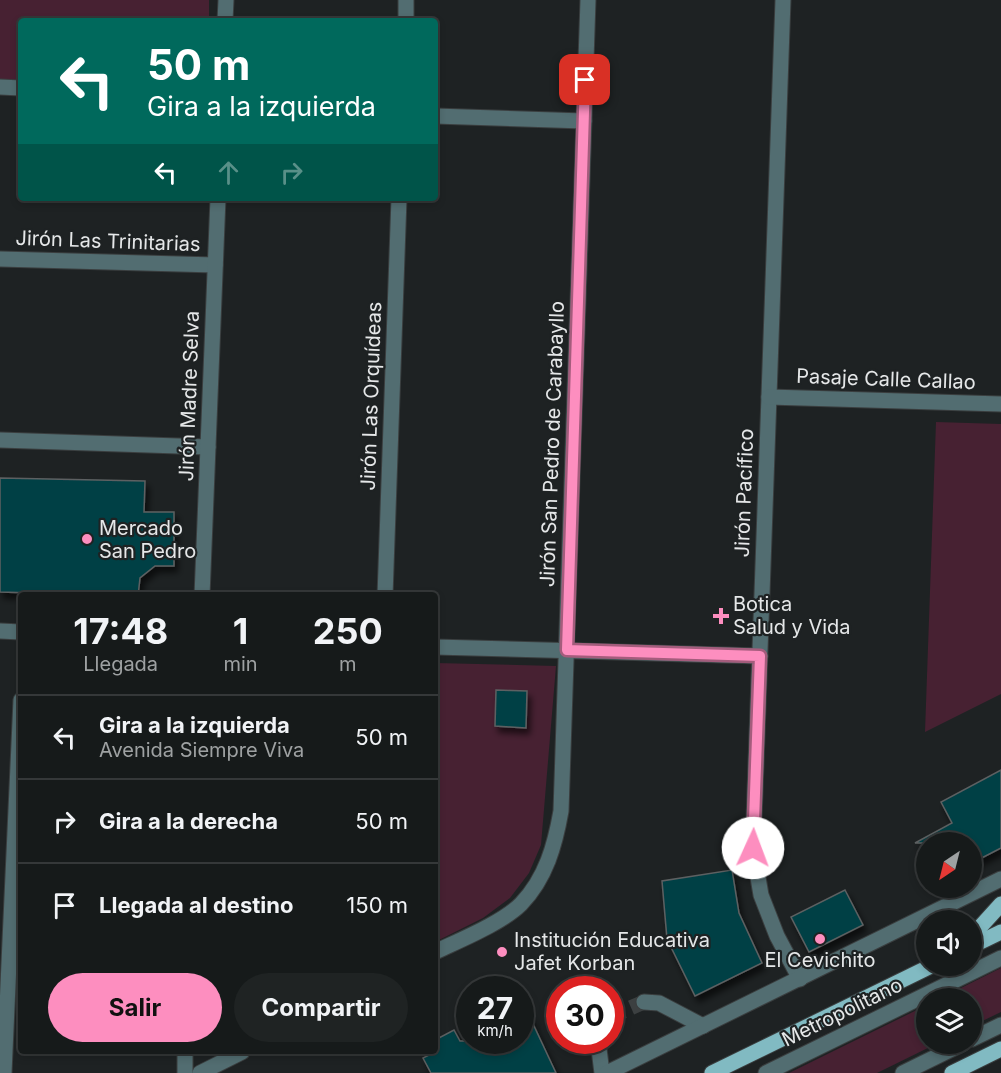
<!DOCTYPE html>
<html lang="es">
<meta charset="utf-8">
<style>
:root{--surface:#161a1a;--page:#1f2323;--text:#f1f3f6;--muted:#9ea1a2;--line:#353839;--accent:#fd8ebf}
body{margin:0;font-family:Inter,sans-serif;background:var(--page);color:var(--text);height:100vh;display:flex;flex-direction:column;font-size:22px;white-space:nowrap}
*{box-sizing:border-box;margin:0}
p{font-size:20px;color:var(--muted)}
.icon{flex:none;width:33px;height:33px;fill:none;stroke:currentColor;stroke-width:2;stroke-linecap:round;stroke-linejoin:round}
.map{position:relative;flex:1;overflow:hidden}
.sheet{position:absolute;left:18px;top:592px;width:420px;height:462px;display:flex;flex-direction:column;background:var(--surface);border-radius:6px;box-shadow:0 3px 9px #0003,0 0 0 2px var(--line)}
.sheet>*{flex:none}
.guide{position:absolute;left:18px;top:18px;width:420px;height:183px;border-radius:6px;box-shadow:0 3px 9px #0003,0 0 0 2px var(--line);background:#00695c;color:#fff;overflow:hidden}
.needle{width:39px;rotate:215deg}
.fabs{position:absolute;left:916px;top:832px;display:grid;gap:12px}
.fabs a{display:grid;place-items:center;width:66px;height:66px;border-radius:50%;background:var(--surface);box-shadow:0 3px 9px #0003,0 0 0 2px var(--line);font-size:30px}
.speed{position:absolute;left:456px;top:976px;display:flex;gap:12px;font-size:30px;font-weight:700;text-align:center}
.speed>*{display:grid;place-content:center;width:78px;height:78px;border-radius:50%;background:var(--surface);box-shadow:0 3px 9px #0003,0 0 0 2px var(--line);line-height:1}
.speed small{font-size:15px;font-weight:400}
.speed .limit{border:9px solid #d22;background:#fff;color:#111}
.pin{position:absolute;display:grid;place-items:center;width:51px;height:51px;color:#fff;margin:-26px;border-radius:12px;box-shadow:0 3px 9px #0006}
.me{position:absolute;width:66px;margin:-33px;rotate:2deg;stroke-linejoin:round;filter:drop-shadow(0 0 4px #0008)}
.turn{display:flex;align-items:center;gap:21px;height:126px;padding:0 30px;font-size:27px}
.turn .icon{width:78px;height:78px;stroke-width:2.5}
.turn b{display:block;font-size:42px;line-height:51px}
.lanes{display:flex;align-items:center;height:57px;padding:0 30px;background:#0003;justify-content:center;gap:30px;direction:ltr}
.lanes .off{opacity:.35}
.eta{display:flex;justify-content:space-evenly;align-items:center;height:102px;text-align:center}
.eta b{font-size:36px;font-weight:700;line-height:42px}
.primary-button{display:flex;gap:12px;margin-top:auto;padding:12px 30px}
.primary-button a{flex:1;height:69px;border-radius:36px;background:var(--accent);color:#111;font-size:24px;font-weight:700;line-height:69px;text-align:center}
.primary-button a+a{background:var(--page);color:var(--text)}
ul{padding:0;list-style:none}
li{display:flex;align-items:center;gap:18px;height:84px;padding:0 30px;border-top:2px solid var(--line)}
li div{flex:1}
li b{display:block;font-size:22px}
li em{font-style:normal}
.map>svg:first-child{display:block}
.green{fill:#472132}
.building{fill:#023f45;stroke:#5d6162;stroke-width:1.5;filter:url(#shadow)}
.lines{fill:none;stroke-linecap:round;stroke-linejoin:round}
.minor-tunnel{stroke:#3c4041;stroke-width:15;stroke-dasharray:15 8;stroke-linecap:butt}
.minor-casing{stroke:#3a3e3f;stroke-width:17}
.major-casing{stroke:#3a3e3f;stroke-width:17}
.minor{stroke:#526d71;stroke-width:15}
.major{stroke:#81bac2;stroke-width:15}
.route-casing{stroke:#a45c7c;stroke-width:15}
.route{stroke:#fd8ebf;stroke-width:10}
.poi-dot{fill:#fd8ebf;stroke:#1e2223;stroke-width:2}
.labels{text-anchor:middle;stroke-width:4.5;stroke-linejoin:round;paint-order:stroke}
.street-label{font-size:20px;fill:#e5e7e8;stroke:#1e2223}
.poi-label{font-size:20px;fill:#e5e7e8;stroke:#1e2223;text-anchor:start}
</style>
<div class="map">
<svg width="1001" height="1073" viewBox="0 0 1001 1073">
<defs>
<filter id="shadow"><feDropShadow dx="3.5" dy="6" stdDeviation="3" flood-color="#0009"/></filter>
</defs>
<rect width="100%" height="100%" fill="#1e2223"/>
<g class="green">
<path d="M0,0H209V21H21V81L0,80Z"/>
<path d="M936,422L1001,424V694L925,732Z"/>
<path d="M435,663L556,666L541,845L529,873L510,898L483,918L435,942Z"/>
<path d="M1001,968V1012L972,1026V999H939Z"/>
<path d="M927,1005V1044H936L877,1073H789Z"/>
</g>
<g class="building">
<path d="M0,478L145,481L144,512H174V566H155L140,578L138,596L0,592Z"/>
<path d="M496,690L527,691L526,728L495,726Z"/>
<path d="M1001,770V848L972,863V843H915L952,823L941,802Z"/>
<path d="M732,870L739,913L762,963L695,996L667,939L662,881Z"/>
<path d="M845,890L863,925L809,952L791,917Z"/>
<path d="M520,996L556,1073H431L423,1058L435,1052V1040L454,1030L460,1041H520Z"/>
</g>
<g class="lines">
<path class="minor-tunnel" d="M610,1017L644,1002"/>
<g class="minor-casing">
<g id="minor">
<path d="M783,0L753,848L761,895L777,936L800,979"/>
<path d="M225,21L226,0"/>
<path d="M406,21V0"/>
<path d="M0,87L21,88"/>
<path d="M435,116L584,121"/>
<path d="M0,259L215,265"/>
<path d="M769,397L1001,404"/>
<path d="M0,440L208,447"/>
<path d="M202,596L218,198"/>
<path d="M385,596L399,198"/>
<path d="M0,631L21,632"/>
<path d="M435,647L760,656"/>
<path d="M435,952C460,940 502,923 521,904C546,878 555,845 561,811L588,0"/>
<path d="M644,1002L659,1003L703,1026"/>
<path d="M972,1039L1001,1025"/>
<path d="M598,1041L602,1073"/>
<path d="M185,1052V1073"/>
<path d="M4,1073L21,700"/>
<path d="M200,1073L242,1052"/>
<path d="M607,1073L1001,879"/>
<path d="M766,1073L1001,958"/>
<path d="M903,1073L962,1044"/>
</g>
</g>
<g class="major-casing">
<g id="major">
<path d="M972,936L1001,904"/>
<path d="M972,946L1001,932"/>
<path d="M712,1073L931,966"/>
<path d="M952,1073L1001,1049"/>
</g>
</g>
<use href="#minor" class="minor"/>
<use href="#major" class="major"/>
</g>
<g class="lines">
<g class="route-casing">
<path id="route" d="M585,80L567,650L760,656L753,848"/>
</g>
<use href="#route" class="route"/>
</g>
<g class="poi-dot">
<circle cx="87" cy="539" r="6"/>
<path d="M718 607h6v6h6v6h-6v6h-6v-6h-6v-6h6z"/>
<circle cx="820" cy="939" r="6"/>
<circle cx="502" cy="952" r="6"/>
</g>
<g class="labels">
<g class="street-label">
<text transform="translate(108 241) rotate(2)" y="7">Jirón Las Trinitarias</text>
<text transform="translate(886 379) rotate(2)" y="7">Pasaje Calle Callao</text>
<text transform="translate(189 396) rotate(-88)" y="7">Jirón Madre Selva</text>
<text transform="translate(371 396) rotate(-88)" y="7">Jirón Las Orquídeas</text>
<text transform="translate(552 444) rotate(-88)" y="7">Jirón San Pedro de Carabayllo</text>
<text transform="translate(744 493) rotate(-88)" y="7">Jirón Pacífico</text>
<text transform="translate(842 1012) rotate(-26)" y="7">Metropolitano</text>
</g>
<g class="poi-label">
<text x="99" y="535">Mercado<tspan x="99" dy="23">San Pedro</tspan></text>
<text x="733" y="611">Botica<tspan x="733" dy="23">Salud y Vida</tspan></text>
<text x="514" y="947">Institución Educativa<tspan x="514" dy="23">Jafet Korban</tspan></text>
<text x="820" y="967" text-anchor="middle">El Cevichito</text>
</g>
</g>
</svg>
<div class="fabs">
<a><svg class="needle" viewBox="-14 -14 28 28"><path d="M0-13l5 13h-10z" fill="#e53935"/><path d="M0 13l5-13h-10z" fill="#9ea1a2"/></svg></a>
<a><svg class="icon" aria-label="sound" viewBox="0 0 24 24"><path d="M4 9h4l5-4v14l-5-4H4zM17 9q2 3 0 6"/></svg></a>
<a><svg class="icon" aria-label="layers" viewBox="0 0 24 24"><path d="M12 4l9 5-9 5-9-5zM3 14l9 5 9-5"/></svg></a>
</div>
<div class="speed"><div>27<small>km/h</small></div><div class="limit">30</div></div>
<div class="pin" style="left:585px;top:80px;background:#d93025"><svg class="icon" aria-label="arrive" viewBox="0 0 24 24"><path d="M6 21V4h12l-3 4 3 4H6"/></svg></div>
<svg class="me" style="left:753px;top:848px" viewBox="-20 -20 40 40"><circle r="19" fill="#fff"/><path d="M0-13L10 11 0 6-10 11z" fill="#fd8ebf"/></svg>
<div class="guide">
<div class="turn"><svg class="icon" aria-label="left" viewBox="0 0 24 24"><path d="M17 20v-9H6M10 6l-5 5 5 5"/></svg><div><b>50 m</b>Gira a la izquierda</div></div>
<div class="lanes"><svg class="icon" aria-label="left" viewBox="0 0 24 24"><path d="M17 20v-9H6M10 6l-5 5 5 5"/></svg><svg class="icon off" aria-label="ahead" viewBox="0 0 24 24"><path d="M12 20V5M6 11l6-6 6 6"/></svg><svg class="icon off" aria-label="right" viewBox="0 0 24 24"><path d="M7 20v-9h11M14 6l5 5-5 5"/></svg></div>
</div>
<section class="sheet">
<div class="eta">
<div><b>17:48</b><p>Llegada</p></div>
<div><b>1</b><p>min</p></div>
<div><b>250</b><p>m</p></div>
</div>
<ul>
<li><svg class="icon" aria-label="left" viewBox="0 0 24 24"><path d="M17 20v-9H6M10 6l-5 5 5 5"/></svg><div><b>Gira a la izquierda</b><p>Avenida Siempre Viva</p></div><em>50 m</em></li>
<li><svg class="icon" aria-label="right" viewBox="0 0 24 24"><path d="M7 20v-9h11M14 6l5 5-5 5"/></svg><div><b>Gira a la derecha</b></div><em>50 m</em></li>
<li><svg class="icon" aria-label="arrive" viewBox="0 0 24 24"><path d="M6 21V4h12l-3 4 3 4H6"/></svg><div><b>Llegada al destino</b></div><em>150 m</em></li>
</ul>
<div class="primary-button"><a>Salir</a><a>Compartir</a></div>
</section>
</div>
